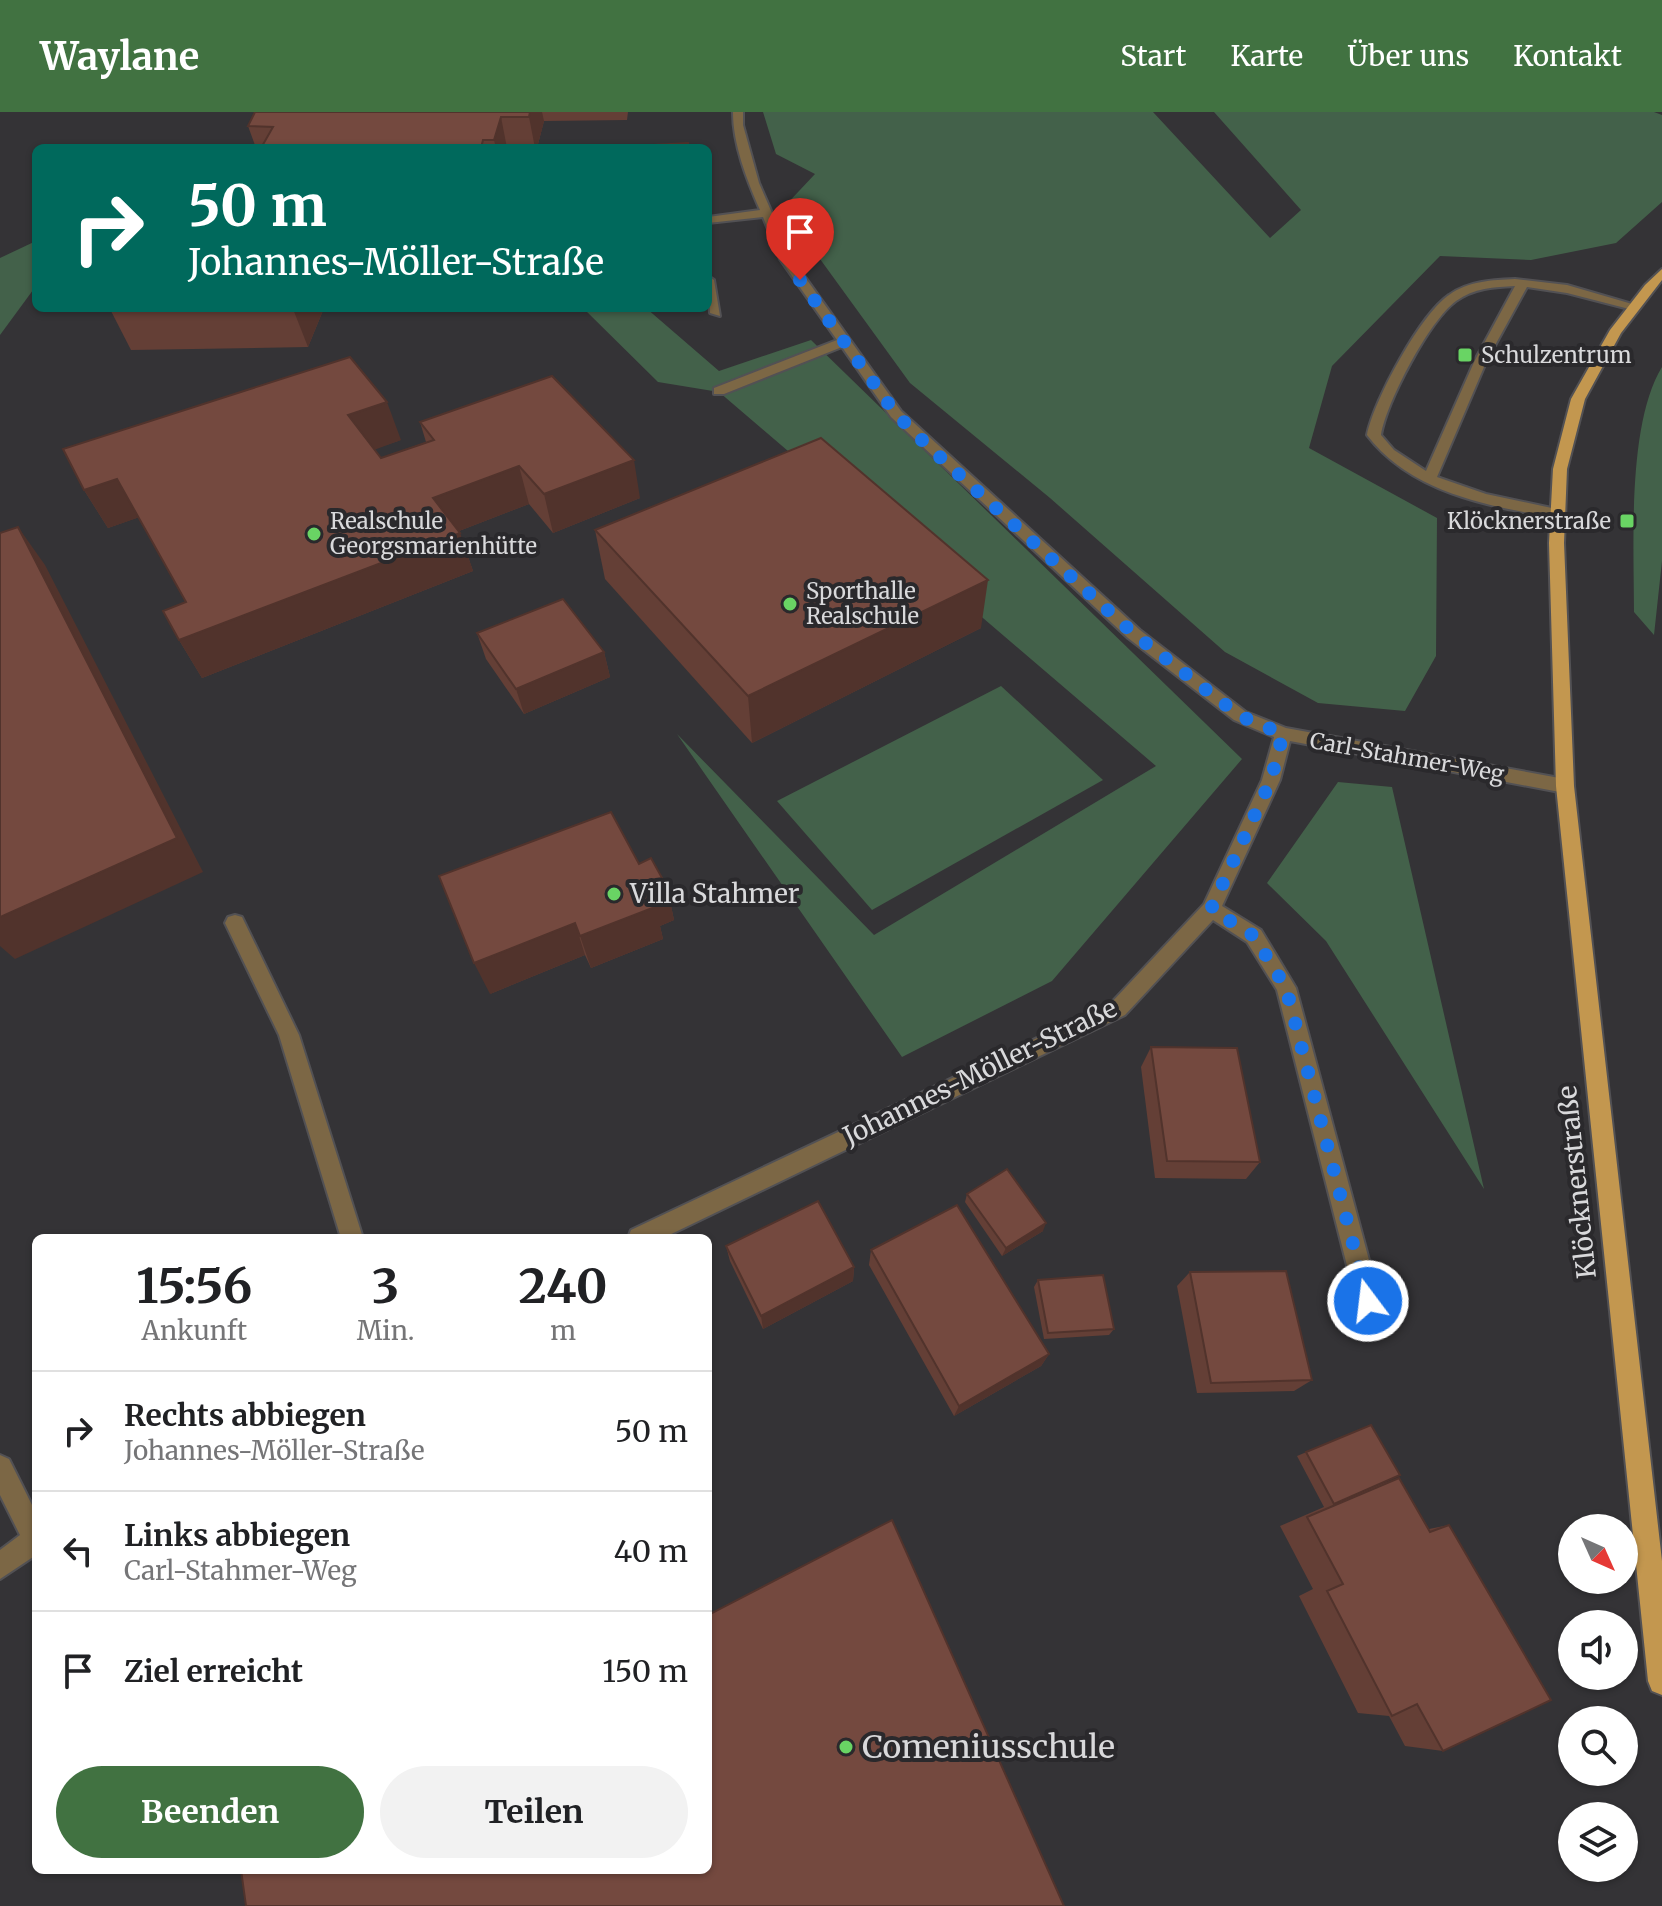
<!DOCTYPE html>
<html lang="de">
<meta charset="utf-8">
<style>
:root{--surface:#fff;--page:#f2f2f2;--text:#202124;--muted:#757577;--line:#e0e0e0;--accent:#417241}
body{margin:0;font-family:Merriweather,serif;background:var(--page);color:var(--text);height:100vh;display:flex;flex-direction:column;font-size:30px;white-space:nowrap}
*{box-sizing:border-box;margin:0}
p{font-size:26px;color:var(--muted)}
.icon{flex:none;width:44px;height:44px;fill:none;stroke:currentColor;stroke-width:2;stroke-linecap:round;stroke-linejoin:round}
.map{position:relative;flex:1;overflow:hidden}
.panel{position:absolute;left:32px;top:1122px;width:680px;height:640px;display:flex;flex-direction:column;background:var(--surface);border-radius:12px;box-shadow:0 2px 6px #0004}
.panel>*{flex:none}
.hud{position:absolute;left:32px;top:32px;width:680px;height:168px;border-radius:12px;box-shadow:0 2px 6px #0004;background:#00695c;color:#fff;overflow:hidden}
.needle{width:52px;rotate:135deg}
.buttons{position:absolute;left:1558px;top:1402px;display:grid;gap:16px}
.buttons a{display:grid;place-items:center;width:80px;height:80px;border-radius:50%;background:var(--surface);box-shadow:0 2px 6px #0004;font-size:40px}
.pin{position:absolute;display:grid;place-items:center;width:68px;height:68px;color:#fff;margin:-82px -34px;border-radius:50% 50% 50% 0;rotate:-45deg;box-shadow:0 0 8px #0007}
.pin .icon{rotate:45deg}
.me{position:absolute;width:88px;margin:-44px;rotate:345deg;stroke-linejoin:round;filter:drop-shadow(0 0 6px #0008)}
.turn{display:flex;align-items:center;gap:28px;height:168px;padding:0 24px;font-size:36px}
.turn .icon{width:104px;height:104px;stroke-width:2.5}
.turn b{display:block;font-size:56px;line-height:68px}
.eta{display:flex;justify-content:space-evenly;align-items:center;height:136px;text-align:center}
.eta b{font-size:48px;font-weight:700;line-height:56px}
.action{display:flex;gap:16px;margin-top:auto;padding:16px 24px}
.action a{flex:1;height:92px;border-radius:48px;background:var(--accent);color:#fff;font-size:32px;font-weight:700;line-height:92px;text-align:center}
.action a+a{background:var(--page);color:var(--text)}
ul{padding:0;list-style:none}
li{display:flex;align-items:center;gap:24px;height:120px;padding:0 24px;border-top:2px solid var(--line)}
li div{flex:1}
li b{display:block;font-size:30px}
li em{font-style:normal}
header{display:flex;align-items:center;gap:48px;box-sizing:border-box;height:112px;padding:0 40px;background:var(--accent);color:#fff}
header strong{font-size:38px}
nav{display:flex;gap:44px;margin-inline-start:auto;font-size:28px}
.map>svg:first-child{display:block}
.green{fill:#43614a}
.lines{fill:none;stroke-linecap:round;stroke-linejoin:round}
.minor-casing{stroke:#525154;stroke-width:4}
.major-casing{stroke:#525154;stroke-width:4}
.minor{fill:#7c6745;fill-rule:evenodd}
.major{fill:#c3974f;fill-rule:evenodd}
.wall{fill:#643f36}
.shaded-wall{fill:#51332c}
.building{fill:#74493f;stroke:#51332c;stroke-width:2}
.route{stroke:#1a73e8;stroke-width:14;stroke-dasharray:0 25.2}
.poi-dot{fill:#69d464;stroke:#2a292c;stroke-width:3}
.labels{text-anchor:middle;stroke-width:8;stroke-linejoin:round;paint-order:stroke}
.far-poi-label{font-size:22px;fill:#d9d9db;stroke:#2a292c;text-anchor:start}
.far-street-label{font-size:22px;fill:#d9d9db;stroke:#2a292c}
.poi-label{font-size:26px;fill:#d9d9db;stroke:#2a292c;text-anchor:start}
.street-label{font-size:26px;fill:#d9d9db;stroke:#2a292c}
.near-poi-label{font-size:32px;fill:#d9d9db;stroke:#2a292c;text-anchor:start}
</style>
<header>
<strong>Waylane</strong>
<nav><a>Start</a><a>Karte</a><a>Über uns</a><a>Kontakt</a></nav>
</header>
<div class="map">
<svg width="1662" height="1794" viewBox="0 0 1662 1794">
<rect width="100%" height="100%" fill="#343336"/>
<g class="green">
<path d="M763,0H1153L1270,126L1301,98L1214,0H1654L1662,3V90L1616,131L1531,148L1440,144L1332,254L1309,336L1437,406L1436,544L1405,599L1318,591L1225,540L1050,386L910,271L783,96L815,62L776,42Z"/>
<path d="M36,129V174L0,223V146Z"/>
<path d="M583,196H646L719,259L811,228L1242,647L1052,869L902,945L677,622L874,823L1156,654L719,280L658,270Z"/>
<path d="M1662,255V449L1654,523L1634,500C1634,434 1627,312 1662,255Z"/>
<path d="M1001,574L1103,668L872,798L777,689Z"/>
<path d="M1338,670L1392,675L1484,1077L1326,829L1267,771Z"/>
</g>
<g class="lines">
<g class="minor-casing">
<g id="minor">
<path d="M733,0H743V13L759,71L792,147L901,299L1140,518L1246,600L1286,616L1565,667L1574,674L1565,681L1290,629L1280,668L1222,794L1261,818L1296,876L1380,1189L1376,1197L1368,1201L1360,1197L1356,1189L1277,878L1247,830L1213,808L1125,903L663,1126H628L631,1118L1111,891L1204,792L1262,668L1274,625L1234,608L1128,526L891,305L842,235L724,282H714V276L837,228L780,147L763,105L708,111V105L760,98C747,68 733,33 733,0Z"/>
<path d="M708,164L714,168L720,204L710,201Z"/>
<path d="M1515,167L1567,173L1639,194L1633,198L1567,181L1527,175L1487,248L1437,365L1486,382L1561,398L1563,401L1556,406C1489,394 1411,381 1367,323C1374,288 1420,203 1449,183C1468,169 1492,168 1515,167ZM1515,174L1475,248L1426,359L1394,338L1381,323C1387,289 1429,209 1456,189C1474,176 1494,175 1515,174Z"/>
<path d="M235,803L242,805L299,923L363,1126H341L279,923L225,811L228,805Z"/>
<path d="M0,1343L9,1347L36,1401V1443L0,1467V1438L20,1423L0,1383Z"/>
</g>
</g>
<g class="major-casing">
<path id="major" d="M1662,157V168L1621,221L1585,287L1567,357L1564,431L1574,674L1662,1449V1583L1652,1579L1648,1569L1556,674L1549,431L1553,357L1571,287L1610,218L1645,173Z"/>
</g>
<use href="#minor" class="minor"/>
<use href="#major" class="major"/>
</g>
<g class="wall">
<path d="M255,0H628L627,8L544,9L537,36H256L248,14Z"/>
<path d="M324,196L308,235L131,238L111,199Z"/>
<path d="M420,310L640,386L553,421L529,392L459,419L473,459L202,566L179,528L186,490L139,405L108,416L84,378L401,328L374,337L381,346L426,330Z"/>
<path d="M595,418L981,516L752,631L605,467Z"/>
<path d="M477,521L604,540L610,565L524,602L486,547Z"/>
<path d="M639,752L667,775L674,808L660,814L663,827L591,856L585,843L490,882Z"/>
<path d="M1151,935L1260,1050L1246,1067L1155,1066L1141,955Z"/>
<path d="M967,1082L1043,1119L1002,1144L965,1090Z"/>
<path d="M726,1134L854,1155L853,1169L763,1217L730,1149Z"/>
<path d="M871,1138L1049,1242L1041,1254L954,1304L869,1153Z"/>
<path d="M1190,1160L1312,1268L1294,1279L1197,1281L1177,1174Z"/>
<path d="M1038,1168L1114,1217L1109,1223L1044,1227L1034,1175Z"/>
<path d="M1371,1313L1372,1375L1399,1366L1429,1417L1449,1413L1443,1639L1405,1634L1389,1604L1358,1601L1299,1484L1313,1477L1280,1414L1324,1395L1297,1344Z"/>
</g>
<g class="shaded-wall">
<path d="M530,0H542L544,9L537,36H535L529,5Z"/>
<path d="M501,5L507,36H496L494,28Z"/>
<path d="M293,196H324L308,235L293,197Z"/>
<path d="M387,290L401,328L363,342L348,303Z"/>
<path d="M634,348L640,386L553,421L544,382Z"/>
<path d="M519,354L529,392L446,424L433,386Z"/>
<path d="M117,367L140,405L108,416L84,378Z"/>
<path d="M18,415L45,453L203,760L15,847L0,834V805Z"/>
<path d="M460,421L473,459L202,566L179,528Z"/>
<path d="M988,468L981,516L752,631L748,584Z"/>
<path d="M604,540L610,565L524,602L516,577Z"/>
<path d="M667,775L674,808L660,814L663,827L591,856L580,824L648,782Z"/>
<path d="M575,811L585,843L490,882L474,851Z"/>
<path d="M1046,1111L1043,1119L1002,1144L1006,1136Z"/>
<path d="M854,1155L853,1169L763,1217L761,1204Z"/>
<path d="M1049,1242L1041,1254L954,1304L959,1294Z"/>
</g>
<g class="building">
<path d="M255,0H530L529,5H501L494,28H483L481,36H261L273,15L248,14Z"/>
<path d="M688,31L689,36H637L636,34Z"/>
<path d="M113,196H293V197L111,199Z"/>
<path d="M350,245L387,290L348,303L381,346L434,328L420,310L552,264L634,348L544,382L519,354L433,386L460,421L179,528L163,499L186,490L117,367L84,378L63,337Z"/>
<path d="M821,326L988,468L748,584L595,418Z"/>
<path d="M18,415L177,726L0,805V421Z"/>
<path d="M563,487L604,540L516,577L477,521Z"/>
<path d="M611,700L639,752L651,746L667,775L648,782L655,795L580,824L575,811L474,851L439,764Z"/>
<path d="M1151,935L1237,936L1260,1050L1167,1049Z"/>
<path d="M1007,1057L1046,1111L1006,1136L967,1082Z"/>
<path d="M818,1089L854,1155L761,1204L726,1134Z"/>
<path d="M957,1093L1049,1242L959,1294L871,1138Z"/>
<path d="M1286,1159L1312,1268L1211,1271L1190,1160Z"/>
<path d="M1103,1163L1114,1217L1048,1221L1038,1168Z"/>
<path d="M1371,1313L1400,1363L1334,1392L1306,1340Z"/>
<path d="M1399,1366L1430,1420L1449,1413L1551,1588L1443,1639L1417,1592L1392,1604L1327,1479L1343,1472L1307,1405Z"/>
<path d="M892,1408L1064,1794H246L241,1758H708V1503Z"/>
</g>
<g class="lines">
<path class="route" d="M800,168L896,302L930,336L1134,522L1240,604L1283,622L1271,668L1211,797L1254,824L1286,876L1368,1189"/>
</g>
<g class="poi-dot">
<rect x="1457" y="235" width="16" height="16" rx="4"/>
<rect x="1619" y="401" width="16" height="16" rx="4"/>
<circle cx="314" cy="422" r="8"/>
<circle cx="790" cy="492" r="8"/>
<circle cx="614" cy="782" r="8"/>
<circle cx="846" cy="1635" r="8"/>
</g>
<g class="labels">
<g class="far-poi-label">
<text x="1481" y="251">Schulzentrum</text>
<text x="330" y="417">Realschule<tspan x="330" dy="25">Georgsmarienhütte</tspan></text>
<text x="1611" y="417" text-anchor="end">Klöcknerstraße</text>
<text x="806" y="487">Sporthalle<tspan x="806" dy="25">Realschule</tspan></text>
</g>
<g class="far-street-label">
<text transform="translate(1407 645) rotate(10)" y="8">Carl-Stahmer-Weg</text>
</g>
<g class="poi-label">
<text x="630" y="791">Villa Stahmer</text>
</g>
<g class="street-label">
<text transform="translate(980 960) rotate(-26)" y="9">Johannes-Möller-Straße</text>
<text transform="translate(1577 1070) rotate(-96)" y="9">Klöcknerstraße</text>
</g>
<g class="near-poi-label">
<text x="862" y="1646">Comeniusschule</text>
</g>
</g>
</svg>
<div class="buttons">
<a><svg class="needle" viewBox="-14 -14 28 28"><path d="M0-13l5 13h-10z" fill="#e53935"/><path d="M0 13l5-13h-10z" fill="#757577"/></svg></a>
<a><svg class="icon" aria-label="sound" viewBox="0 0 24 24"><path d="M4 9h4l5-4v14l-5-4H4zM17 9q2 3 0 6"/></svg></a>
<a><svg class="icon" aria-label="search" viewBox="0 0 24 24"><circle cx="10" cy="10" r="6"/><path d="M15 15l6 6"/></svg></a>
<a><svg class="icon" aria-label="layers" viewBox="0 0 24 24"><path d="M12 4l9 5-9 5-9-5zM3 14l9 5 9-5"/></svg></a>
</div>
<div class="pin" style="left:800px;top:168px;background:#d93025"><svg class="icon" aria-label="arrive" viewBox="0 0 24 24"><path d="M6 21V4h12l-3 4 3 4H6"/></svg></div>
<svg class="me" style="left:1368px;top:1189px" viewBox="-20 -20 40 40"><circle r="17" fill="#1a73e8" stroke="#fff" stroke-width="3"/><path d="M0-11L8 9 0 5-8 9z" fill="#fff"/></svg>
<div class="hud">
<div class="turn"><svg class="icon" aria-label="right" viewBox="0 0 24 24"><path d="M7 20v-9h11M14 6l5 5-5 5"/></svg><div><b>50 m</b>Johannes-Möller-Straße</div></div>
</div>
<section class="panel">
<div class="eta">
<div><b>15:56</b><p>Ankunft</p></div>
<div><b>3</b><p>Min.</p></div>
<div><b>240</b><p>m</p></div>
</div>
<ul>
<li><svg class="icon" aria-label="right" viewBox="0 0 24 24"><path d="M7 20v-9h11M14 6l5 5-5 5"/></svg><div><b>Rechts abbiegen</b><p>Johannes-Möller-Straße</p></div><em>50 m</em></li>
<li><svg class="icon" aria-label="left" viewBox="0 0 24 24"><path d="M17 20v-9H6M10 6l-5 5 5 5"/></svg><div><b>Links abbiegen</b><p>Carl-Stahmer-Weg</p></div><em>40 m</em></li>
<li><svg class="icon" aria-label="arrive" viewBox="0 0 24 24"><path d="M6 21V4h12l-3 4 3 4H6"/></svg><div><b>Ziel erreicht</b></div><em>150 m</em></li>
</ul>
<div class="action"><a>Beenden</a><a>Teilen</a></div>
</section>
</div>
